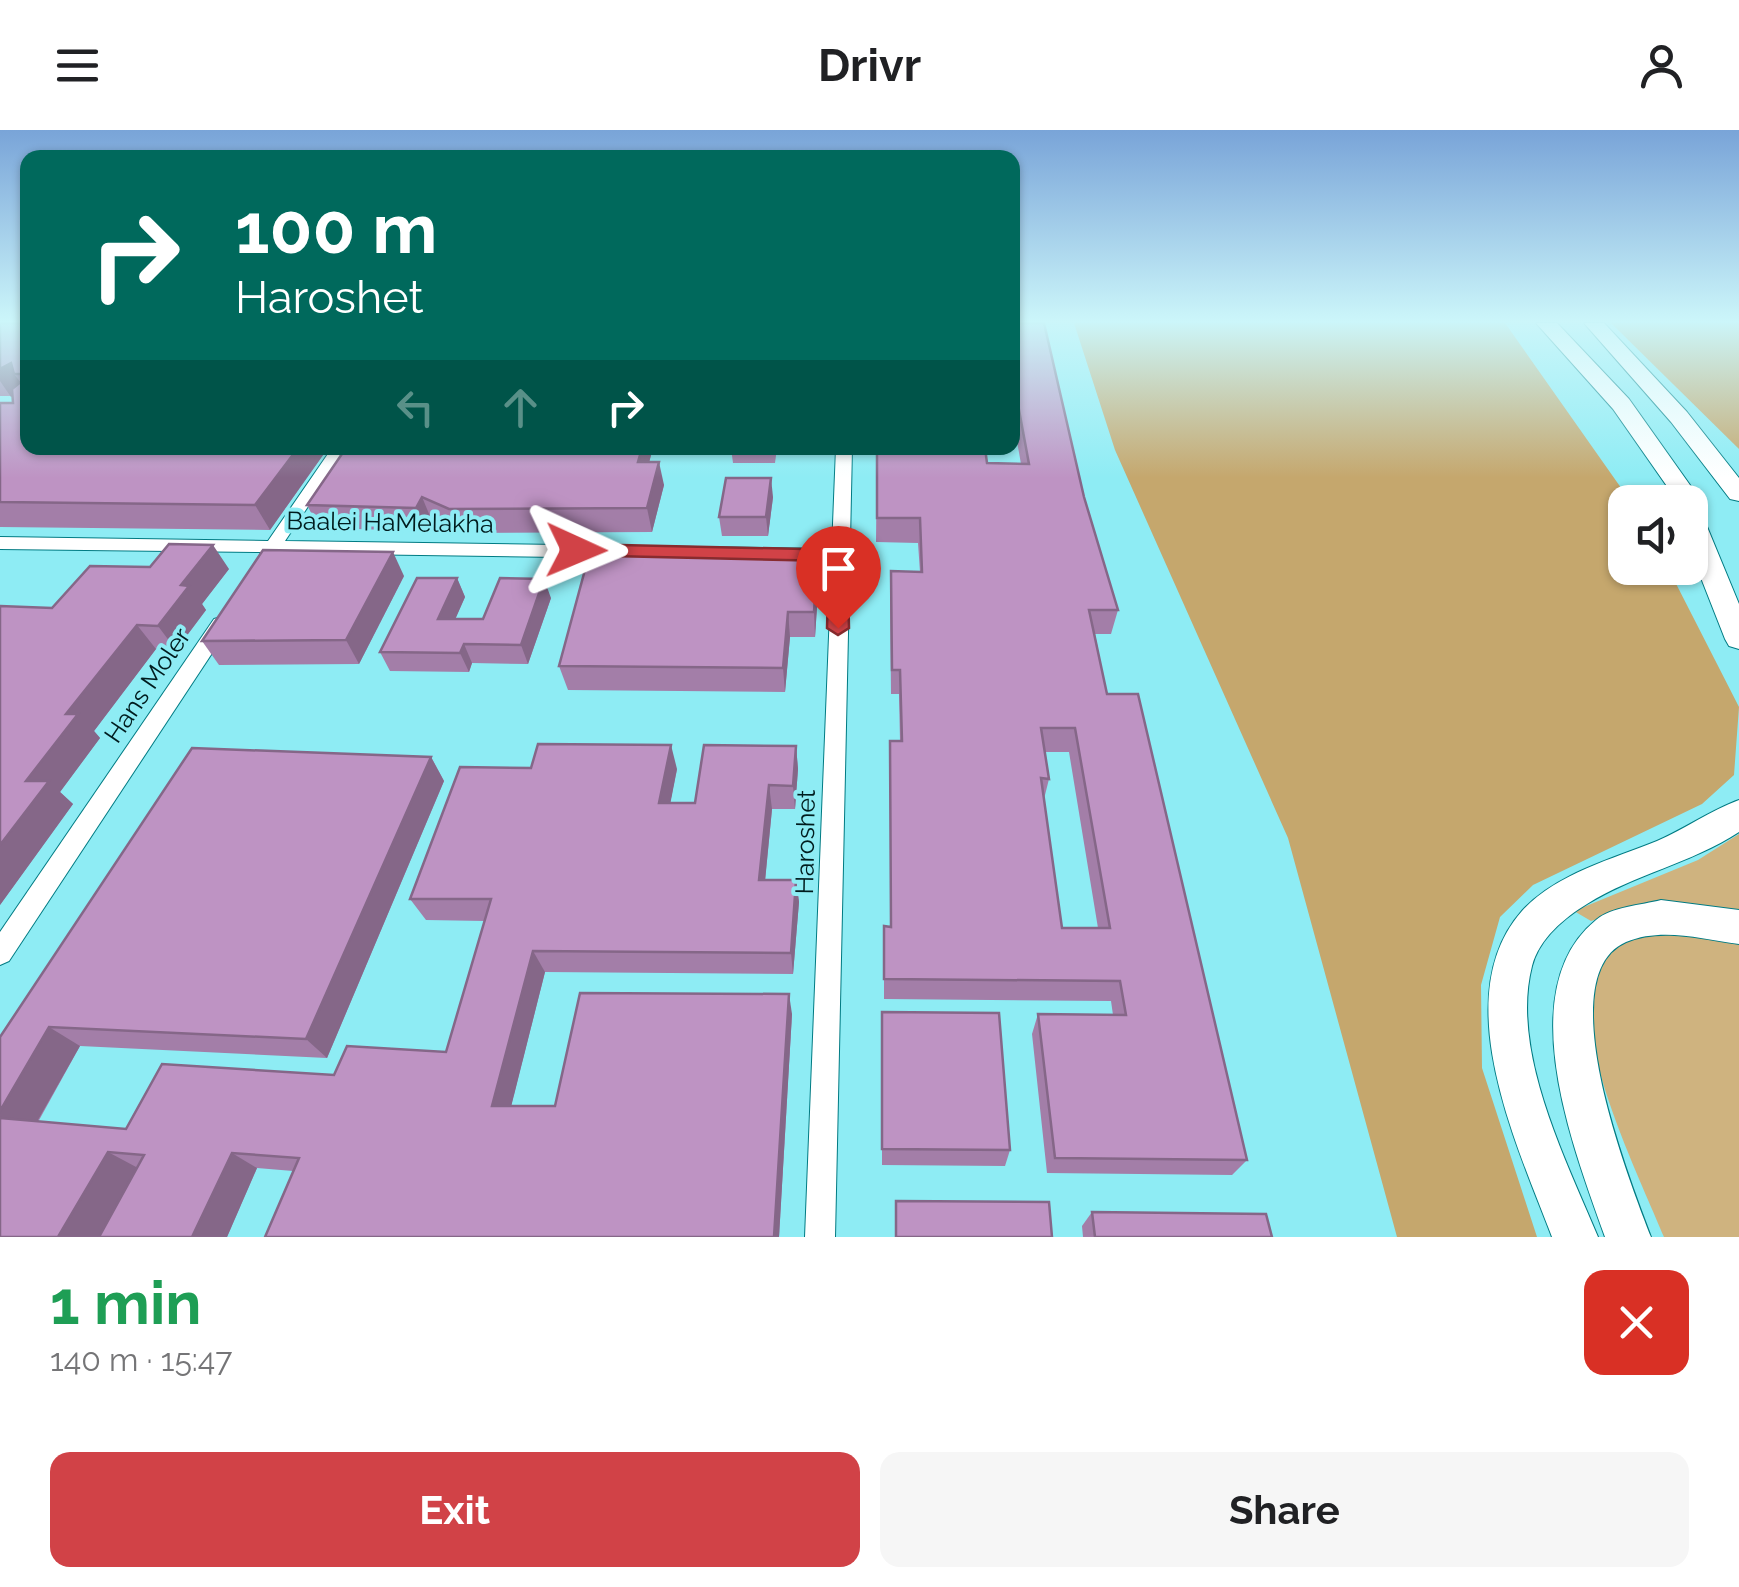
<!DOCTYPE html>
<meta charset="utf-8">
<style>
:root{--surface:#fff;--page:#f6f6f6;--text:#202124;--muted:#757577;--accent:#d14247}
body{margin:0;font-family:Raleway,sans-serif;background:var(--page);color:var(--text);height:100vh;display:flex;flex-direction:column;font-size:38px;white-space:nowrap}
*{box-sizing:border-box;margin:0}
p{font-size:32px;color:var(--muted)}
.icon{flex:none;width:55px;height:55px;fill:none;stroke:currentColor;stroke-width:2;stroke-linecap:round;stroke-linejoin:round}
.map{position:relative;height:1107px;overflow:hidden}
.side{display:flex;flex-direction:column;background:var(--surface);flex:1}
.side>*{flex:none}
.hud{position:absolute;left:20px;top:20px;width:1000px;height:305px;border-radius:20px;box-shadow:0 2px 8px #0004;background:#00695c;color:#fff;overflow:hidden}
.fabs{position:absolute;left:1608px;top:355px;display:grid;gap:20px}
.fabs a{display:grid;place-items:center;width:100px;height:100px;border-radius:20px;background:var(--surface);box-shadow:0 2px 8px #0004;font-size:50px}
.pin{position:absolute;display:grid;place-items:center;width:85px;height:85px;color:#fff;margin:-102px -42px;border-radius:50% 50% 50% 0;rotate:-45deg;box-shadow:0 0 10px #0007}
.pin .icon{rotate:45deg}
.me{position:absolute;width:110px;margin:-55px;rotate:91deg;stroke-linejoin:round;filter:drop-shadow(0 0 8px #0008)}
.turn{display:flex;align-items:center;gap:35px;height:210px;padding:0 50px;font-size:45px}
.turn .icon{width:130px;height:130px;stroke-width:2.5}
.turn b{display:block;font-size:70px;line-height:85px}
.lanes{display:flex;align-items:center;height:95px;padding:0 50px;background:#0003;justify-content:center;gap:50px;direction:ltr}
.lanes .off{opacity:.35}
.round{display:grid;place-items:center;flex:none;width:105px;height:105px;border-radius:20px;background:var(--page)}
.overview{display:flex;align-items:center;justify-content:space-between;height:170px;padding:0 50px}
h1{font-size:60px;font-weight:700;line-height:75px;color:#1e9e55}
.cta{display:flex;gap:20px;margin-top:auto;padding:20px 50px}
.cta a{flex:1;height:115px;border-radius:20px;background:var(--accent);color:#fff;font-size:40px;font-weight:700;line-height:115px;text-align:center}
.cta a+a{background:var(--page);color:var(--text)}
header{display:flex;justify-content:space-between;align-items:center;height:130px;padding:0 50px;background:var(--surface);font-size:45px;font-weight:700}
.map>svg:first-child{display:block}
.green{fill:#cfb37f}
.forest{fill:#c5a76d}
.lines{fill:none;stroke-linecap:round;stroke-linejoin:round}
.minor-casing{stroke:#007b83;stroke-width:2}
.highway-casing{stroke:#007b83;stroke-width:2}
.minor{fill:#fff;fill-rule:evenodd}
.highway{fill:#fff;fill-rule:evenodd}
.wall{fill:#a37ea8;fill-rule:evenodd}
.shaded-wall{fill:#856788}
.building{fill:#be93c3;stroke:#856788;stroke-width:2.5;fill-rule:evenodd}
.route{fill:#d14247;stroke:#882b2e;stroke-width:2.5}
.labels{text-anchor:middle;stroke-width:8;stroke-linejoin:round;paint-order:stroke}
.street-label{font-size:25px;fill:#001c1e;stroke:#8eecf4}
</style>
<header><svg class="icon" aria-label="menu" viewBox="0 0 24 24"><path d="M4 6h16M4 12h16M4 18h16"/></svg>Drivr<svg class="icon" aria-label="person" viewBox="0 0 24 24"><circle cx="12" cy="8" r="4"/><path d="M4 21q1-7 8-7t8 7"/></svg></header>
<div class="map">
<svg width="1739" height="1107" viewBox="0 0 1739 1107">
<rect width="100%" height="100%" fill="#8eecf4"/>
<g class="green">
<path d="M1739,704V785L1642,775L1591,791L1574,781L1698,730Z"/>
<path d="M1684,802L1739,812V1107H1664C1640,1047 1560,889 1600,832C1619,805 1655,803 1684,802Z"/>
</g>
<g class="forest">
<path d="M1074,193H1505L1631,372H1625V438H1668L1739,577L1734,645L1702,674L1533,755L1500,787L1481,855L1482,938L1537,1107H1397L1288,708L1115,320Z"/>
<path d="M1611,193H1739V319Z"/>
</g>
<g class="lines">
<g class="minor-casing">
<g id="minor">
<path d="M332,318H347L285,411L832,419L836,318H852L835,1107H805L832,431L278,423L268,430L262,428L260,422L0,419V407L268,411Z"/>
<path d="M221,487L230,494L228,499L9,831L0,835V802L214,489Z"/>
</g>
</g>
<g class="highway-casing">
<g id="highway">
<path d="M1536,193H1557L1629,269L1702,372L1691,379L1703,387L1739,474V519L1729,516L1725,509L1690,420V372H1678L1613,279Z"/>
<path d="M1584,193H1604L1687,282L1739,348V371L1730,369L1671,292Z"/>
<path d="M1739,670V702C1692,733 1635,744 1587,774C1564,788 1539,809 1532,836C1510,921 1566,1030 1598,1107H1552C1518,1017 1446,867 1522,781C1555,744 1613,729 1657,711C1685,699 1711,680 1739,670Z"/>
<path d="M1661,770L1739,780V814C1701,809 1662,797 1626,812C1548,846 1630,1052 1651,1107H1605C1575,1022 1510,860 1596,790C1611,777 1642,775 1661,770Z"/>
</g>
</g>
<use href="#minor" class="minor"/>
<use href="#highway" class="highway"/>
</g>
<g class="wall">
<path d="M0,193H28V318H328L270,400L0,397V273H13L12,266H0Z"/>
<path d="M1012,193L1084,367L1118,480L1111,504H1095L1107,564L1247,1030L1232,1045L1047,1043L1032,904L1038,884L1113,885L1111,871L884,869V796L890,797V611H900L899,564H891L890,466L920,442L918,413L876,412L877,318L987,333L1021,334L1012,283ZM1045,622H1069L1098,798H1062L1044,669L1049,649Z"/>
<path d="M653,318L649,332L664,355L652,402L459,403L432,391L426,401L319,398L307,375Z"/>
<path d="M731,318H777L775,333H733Z"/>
<path d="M773,367L768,406H722L719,387Z"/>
<path d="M229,439L202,474L206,480L176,520L156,519L94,601L100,608L60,662L73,674L0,775L52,478Z"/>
<path d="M404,446L359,534L219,535L202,511Z"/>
<path d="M819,447L815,507H790L785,562L568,560L559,536Z"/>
<path d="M457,448L465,467L455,489H483L551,468L528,534L472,533L469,542L390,541L380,522Z"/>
<path d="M796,616L798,639L795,679H772L765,750H796L799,772L793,844L545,842L511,976H555L792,884L779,1107L293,1041L257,1038L227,1107H0V907L431,627L444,651L327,928L80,916L38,992L126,999L334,945L446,922L485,791L426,790L410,769L677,639L670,673H695Z"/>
<path d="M882,882L1010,1020L1005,1036L882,1035Z"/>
<path d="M1092,1082L1272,1107H1083L1082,1096Z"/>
</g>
<g class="shaded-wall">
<path d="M11,233L14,244L25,258L11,267L0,251V239Z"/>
<path d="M298,318H328L270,400L255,375Z"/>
<path d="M642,318H653L643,355L638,332Z"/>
<path d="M659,332L664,355L652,402L647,378Z"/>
<path d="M771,348L773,367L768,406L766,387Z"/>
<path d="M422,367L432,391L426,401L416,378Z"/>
<path d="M213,415L229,439L202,474L206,480L176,520L158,496L181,455Z"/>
<path d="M393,422L404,446L359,534L346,510Z"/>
<path d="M818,422L819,447L815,507L814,482Z"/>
<path d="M457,448L465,467L447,508L438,489Z"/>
<path d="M544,449L551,468L528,534L521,515Z"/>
<path d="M788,482L790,507L785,562L783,538Z"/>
<path d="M137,495L156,519L94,601L100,608L60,662L73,674L0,775V715L26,651L66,584Z"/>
<path d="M464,514L472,533L469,542L460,523Z"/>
<path d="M671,615L677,639L666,696L659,673Z"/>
<path d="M796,616L798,639L795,679L793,656Z"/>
<path d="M431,627L444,651L327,928L306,909Z"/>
<path d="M769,655L772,679L763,772L759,750Z"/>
<path d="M796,750L799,772L793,844L791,823Z"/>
<path d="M533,821L545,842L507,993L492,976Z"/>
<path d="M789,864L792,884L779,1107H774Z"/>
<path d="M49,897L80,916L30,1004L0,990V981Z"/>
<path d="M108,1022L138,1038L100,1107H58Z"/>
<path d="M232,1023L257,1038L227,1107H192Z"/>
</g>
<g class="building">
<path d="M0,193H28V244H14L11,233L0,239Z"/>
<path d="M1012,193H1044L1084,367L1118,480H1089L1107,564H1138L1247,1030L1055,1028L1038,884L1126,885L1120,851L884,849V796L891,797L890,611H902L900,540H892L891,441L922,442L920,388H877V318H985L987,333L1029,334L1012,242ZM1041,598H1075L1110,798H1062L1041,648L1049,649Z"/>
<path d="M28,246V318H298L255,375L0,372V273H13L12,259Z"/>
<path d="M346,318H642L638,332H659L647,378L449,379L422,367L416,378L307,375Z"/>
<path d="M726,348H771L766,387H719Z"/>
<path d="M169,414L213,415L181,455L189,456L158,496L137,495L66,584H78L26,651H49L0,715V476L52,478L90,436L150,437Z"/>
<path d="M263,420L393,422L346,510L202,511Z"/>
<path d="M818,422L814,482H788L783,538L559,536L589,425Z"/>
<path d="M417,448H457L438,489H483L500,448L544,449L521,515L464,514L460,523L380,522Z"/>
<path d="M538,614L671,615L659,673H695L704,615L796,616L793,656L769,655L759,750H796L791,823L533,821L492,976H555L580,863L789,864L774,1107H265L299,1028L232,1023L192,1107H99L144,1025L108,1022L58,1107H0V988L126,999L162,934L334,945L347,916L446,922L491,769H410L460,637L531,638Z"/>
<path d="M192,618L431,627L306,909L49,897L0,981V907Z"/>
<path d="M882,882L999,883L1010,1020L882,1019Z"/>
<path d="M896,1071L1049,1072L1052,1107H896Z"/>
<path d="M1092,1082L1266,1084L1272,1107H1095Z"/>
</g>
<linearGradient id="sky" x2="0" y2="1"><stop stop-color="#79a4d8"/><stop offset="0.55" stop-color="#ccf6fa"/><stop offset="1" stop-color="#ccf6fa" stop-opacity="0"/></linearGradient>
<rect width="1739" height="348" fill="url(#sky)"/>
<path class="route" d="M576,414L847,420L849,498L838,505L827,498L829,431L568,425L566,420Z"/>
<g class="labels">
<g class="street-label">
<text transform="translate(390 392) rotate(1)" y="9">Baalei HaMelakha</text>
<text transform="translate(147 555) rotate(-56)" y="9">Hans Moler</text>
<text transform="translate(805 712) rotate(-89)" y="9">Haroshet</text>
</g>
</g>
</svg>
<div class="fabs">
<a><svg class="icon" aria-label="sound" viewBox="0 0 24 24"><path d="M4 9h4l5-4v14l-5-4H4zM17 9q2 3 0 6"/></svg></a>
</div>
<div class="pin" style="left:838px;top:498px;background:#d93025"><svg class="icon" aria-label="arrive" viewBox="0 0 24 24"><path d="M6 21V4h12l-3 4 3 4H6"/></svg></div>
<svg class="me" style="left:576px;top:420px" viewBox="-20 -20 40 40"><path d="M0-17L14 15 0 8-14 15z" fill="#d14247" stroke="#fff" stroke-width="4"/></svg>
<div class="hud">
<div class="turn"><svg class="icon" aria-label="right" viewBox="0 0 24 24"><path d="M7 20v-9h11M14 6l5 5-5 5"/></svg><div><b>100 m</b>Haroshet</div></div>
<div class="lanes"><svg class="icon off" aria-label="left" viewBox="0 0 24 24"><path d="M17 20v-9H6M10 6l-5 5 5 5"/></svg><svg class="icon off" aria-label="ahead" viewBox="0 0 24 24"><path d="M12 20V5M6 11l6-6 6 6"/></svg><svg class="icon" aria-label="right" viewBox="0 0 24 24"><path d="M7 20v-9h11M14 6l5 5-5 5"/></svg></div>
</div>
</div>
<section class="side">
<div class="overview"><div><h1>1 min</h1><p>140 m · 15:47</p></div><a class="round" style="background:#d93025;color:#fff"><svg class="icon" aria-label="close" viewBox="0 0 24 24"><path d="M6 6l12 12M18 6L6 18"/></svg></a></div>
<div class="cta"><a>Exit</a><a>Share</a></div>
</section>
